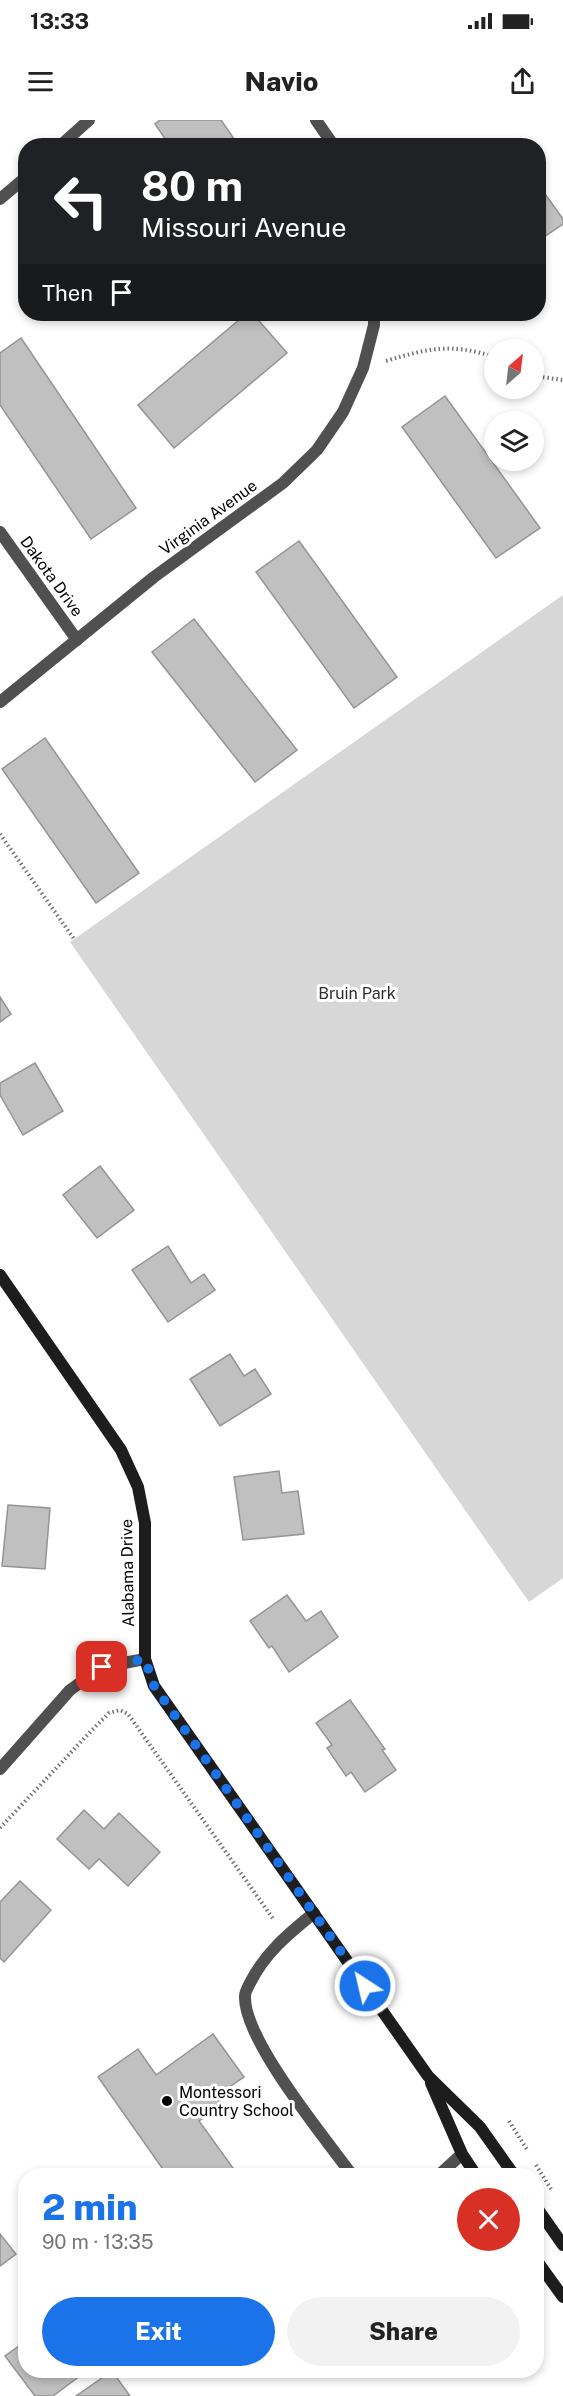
<!DOCTYPE html>
<meta charset="utf-8">
<style>
:root{--surface:#fff;--page:#f2f2f2;--text:#222;--muted:#767676;--accent:#1a73e8}
body{margin:0;font-family:"Public Sans",sans-serif;background:var(--page);color:var(--text);height:100vh;display:flex;flex-direction:column;font-size:22px;white-space:nowrap}
*{box-sizing:border-box;margin:0}
p{font-size:20px;color:var(--muted)}
.icon{flex:none;width:33px;height:33px;fill:none;stroke:currentColor;stroke-width:2;stroke-linecap:round;stroke-linejoin:round}
.map{position:relative;flex:1;overflow:hidden}
.sheet{position:absolute;left:18px;top:2048px;width:526px;height:210px;display:flex;flex-direction:column;background:var(--surface);border-radius:24px;box-shadow:0 3px 9px #0003}
.sheet>*{flex:none}
.guide{position:absolute;left:18px;top:18px;width:528px;height:183px;border-radius:24px;box-shadow:0 3px 9px #0003;background:#202124;color:#fff;overflow:hidden}
.needle{width:39px;rotate:28deg}
.tools{position:absolute;left:484px;top:219px;display:grid;gap:12px}
.tools a{display:grid;place-items:center;width:60px;height:60px;border-radius:50%;background:var(--surface);box-shadow:0 3px 9px #0003;font-size:30px}
.pin{position:absolute;display:grid;place-items:center;width:51px;height:51px;color:#fff;margin:-26px;border-radius:12px;box-shadow:0 3px 9px #0006}
.me{position:absolute;width:66px;margin:-33px;rotate:325deg;stroke-linejoin:round;filter:drop-shadow(0 0 4px #0008)}
.turn{display:flex;align-items:center;gap:21px;height:126px;padding:0 24px;font-size:27px}
.turn .icon{width:78px;height:78px;stroke-width:2.5}
.turn b{display:block;font-size:42px;line-height:51px}
.then{display:flex;align-items:center;height:57px;padding:0 24px;background:#0003;gap:12px;font-size:22px}
.round{display:grid;place-items:center;flex:none;width:63px;height:63px;border-radius:32px;background:var(--page)}
.head{display:flex;align-items:center;justify-content:space-between;height:102px;padding:0 24px}
h1{font-size:36px;font-weight:800;line-height:45px;color:var(--accent)}
.primary-button{display:flex;gap:12px;margin-top:auto;padding:12px 24px}
.primary-button a{flex:1;height:69px;border-radius:36px;background:var(--accent);color:#fff;font-size:24px;font-weight:800;line-height:69px;text-align:center}
.primary-button a+a{background:var(--page);color:var(--text)}
.status{display:flex;justify-content:space-between;align-items:center;height:42px;padding:0 30px;background:var(--surface);direction:ltr}
.status svg{height:16px;fill:currentColor}
header{display:flex;justify-content:space-between;align-items:center;height:78px;padding:0 24px;background:var(--surface);font-size:27px;font-weight:800}
.map>svg:first-child{display:block}
.green{fill:#d7d7d7}
.building{fill:#c0c0c0;stroke:#949494;stroke-width:1.5}
.lines{fill:none;stroke-linecap:round;stroke-linejoin:round}
.path{stroke:#727272;stroke-width:4;stroke-dasharray:1.5 3;stroke-linecap:butt}
.lane{stroke:#505050;stroke-width:12}
.street{stroke:#505050;stroke-width:12}
.secondary{stroke:#1d1d1d;stroke-width:12}
.route{stroke:#1a73e8;stroke-width:10;stroke-dasharray:0 18}
.poi-dot{fill:#000;stroke:#fff;stroke-width:2}
.labels{text-anchor:middle;stroke-width:6;stroke-linejoin:round;paint-order:stroke}
.street-label{font-size:16px;fill:#000;stroke:#fff}
.park-label{font-size:16px;fill:#2e2e2e;stroke:#fff}
.poi-label{font-size:16px;fill:#000;stroke:#fff;text-anchor:start}
</style>
<div class="status"><b>13:33</b><svg viewBox="0 0 49 12"><path d="M0 12V9h3v3zM5 12V6h3v6zM10 12V3h3v9zM15 12V0h3v12zM26 1h20v11H26zM47 4h2v5h-2z"/></svg></div>
<header><svg class="icon" aria-label="menu" viewBox="0 0 24 24"><path d="M4 6h16M4 12h16M4 18h16"/></svg>Navio<svg class="icon" aria-label="share" viewBox="0 0 24 24"><path d="M12 15V3M7 8l5-5 5 5M5 13v7h14v-7"/></svg></header>
<div class="map">
<svg width="563" height="2276" viewBox="0 0 563 2276">
<rect width="100%" height="100%" fill="#fff"/>
<path class="green" d="M563,475V1458L529,1482L70,822Z"/>
<g class="building">
<path d="M160,0H221L239,26H170L155,4Z"/>
<path d="M538,64L563,99V104L538,121Z"/>
<path d="M246,194H253L287,233L174,328L138,285Z"/>
<path d="M21,218L136,388L91,419L0,285V233Z"/>
<path d="M445,276L540,408L496,438L402,307Z"/>
<path d="M299,421L397,557L354,588L256,452Z"/>
<path d="M194,499L297,630L255,662L152,532Z"/>
<path d="M45,618L139,753L96,783L2,649Z"/>
<path d="M0,877L11,894L0,902Z"/>
<path d="M35,943L63,991L23,1015L0,975V963Z"/>
<path d="M100,1046L134,1090L97,1118L63,1075Z"/>
<path d="M168,1126L191,1163L204,1154L215,1170L168,1202L132,1150Z"/>
<path d="M230,1234L244,1256L255,1249L271,1274L220,1306L190,1259Z"/>
<path d="M279,1351L282,1373L298,1371L304,1414L243,1420L234,1357Z"/>
<path d="M8,1385L50,1388L45,1449L2,1446Z"/>
<path d="M287,1475L306,1501L321,1491L338,1517L289,1552L272,1526L269,1528L250,1501Z"/>
<path d="M350,1580L385,1629L382,1630L396,1650L365,1672L351,1652L346,1656L327,1628L332,1625L316,1603Z"/>
<path d="M84,1690L104,1709L119,1693L160,1732L128,1766L99,1739L89,1749L57,1719Z"/>
<path d="M20,1761L51,1790L4,1842L0,1838V1782Z"/>
<path d="M213,1914L244,1957L216,1976L222,1985L199,2001L238,2055H167L98,1957L138,1929L156,1955Z"/>
<path d="M0,2114L16,2134L0,2146Z"/>
<path d="M26,2221V2250H88L53,2276H35L5,2236Z"/>
<path d="M112,2251L130,2276H76Z"/>
</g>
<g class="lines">
<g class="path">
<path d="M386,241C429,228 451,223 495,237"/>
<path d="M534,256L563,260"/>
<path d="M0,714L74,819"/>
<path d="M0,1708L92,1610L109,1593L120,1590L128,1594L274,1800"/>
<path d="M509,2001L528,2031"/>
<path d="M536,2045L551,2069"/>
</g>
<g class="lane">
<path d="M314,1793C288,1814 265,1833 250,1863C248,1867 245,1872 245,1876C243,1919 325,2018 352,2055"/>
<path d="M439,2055L462,2034"/>
</g>
<g class="street">
<path d="M316,0L334,26"/>
<path d="M60,26L89,0"/>
<path d="M0,79L26,57"/>
<path d="M0,412L77,520"/>
<path d="M0,582L154,457L283,363L317,330L343,292L363,248L374,205V194"/>
<path d="M0,1649L70,1570L102,1547L145,1539"/>
</g>
<g class="secondary">
<path d="M0,1155L121,1330L138,1367L145,1403V1539L154,1566L428,1956L480,2007L514,2055"/>
<path d="M431,1963L462,2034L476,2055"/>
<path d="M537,2088L563,2125"/>
<path d="M537,2141L563,2177"/>
</g>
</g>
<g class="lines">
<path class="route" d="M102,1547L145,1539L154,1566L365,1866"/>
</g>
<circle class="poi-dot" cx="167" cy="1981" r="6"/>
<g class="labels">
<g class="street-label">
<text transform="translate(208 397) rotate(-36)" y="6">Virginia Avenue</text>
<text transform="translate(52 456) rotate(54)" y="6">Dakota Drive</text>
<text transform="translate(127 1453) rotate(-91)" y="6">Alabama Drive</text>
</g>
<g class="park-label">
<text x="357" y="879">Bruin Park</text>
</g>
<g class="poi-label">
<text x="179" y="1978">Montessori<tspan x="179" dy="18">Country School</tspan></text>
</g>
</g>
</svg>
<div class="tools">
<a><svg class="needle" viewBox="-14 -14 28 28"><path d="M0-13l5 13h-10z" fill="#e53935"/><path d="M0 13l5-13h-10z" fill="#767676"/></svg></a>
<a><svg class="icon" aria-label="layers" viewBox="0 0 24 24"><path d="M12 4l9 5-9 5-9-5zM3 14l9 5 9-5"/></svg></a>
</div>
<div class="pin" style="left:102px;top:1547px;background:#d93025"><svg class="icon" aria-label="arrive" viewBox="0 0 24 24"><path d="M6 21V4h12l-3 4 3 4H6"/></svg></div>
<svg class="me" style="left:365px;top:1866px" viewBox="-20 -20 40 40"><circle r="17" fill="#1a73e8" stroke="#fff" stroke-width="3"/><path d="M0-11L8 9 0 5-8 9z" fill="#fff"/></svg>
<div class="guide">
<div class="turn"><svg class="icon" aria-label="left" viewBox="0 0 24 24"><path d="M17 20v-9H6M10 6l-5 5 5 5"/></svg><div><b>80 m</b>Missouri Avenue</div></div>
<div class="then">Then<svg class="icon" aria-label="arrive" viewBox="0 0 24 24"><path d="M6 21V4h12l-3 4 3 4H6"/></svg></div>
</div>
<section class="sheet">
<div class="head"><div><h1>2 min</h1><p>90 m · 13:35</p></div><a class="round" style="background:#d93025;color:#fff"><svg class="icon" aria-label="close" viewBox="0 0 24 24"><path d="M6 6l12 12M18 6L6 18"/></svg></a></div>
<div class="primary-button"><a>Exit</a><a>Share</a></div>
</section>
</div>
